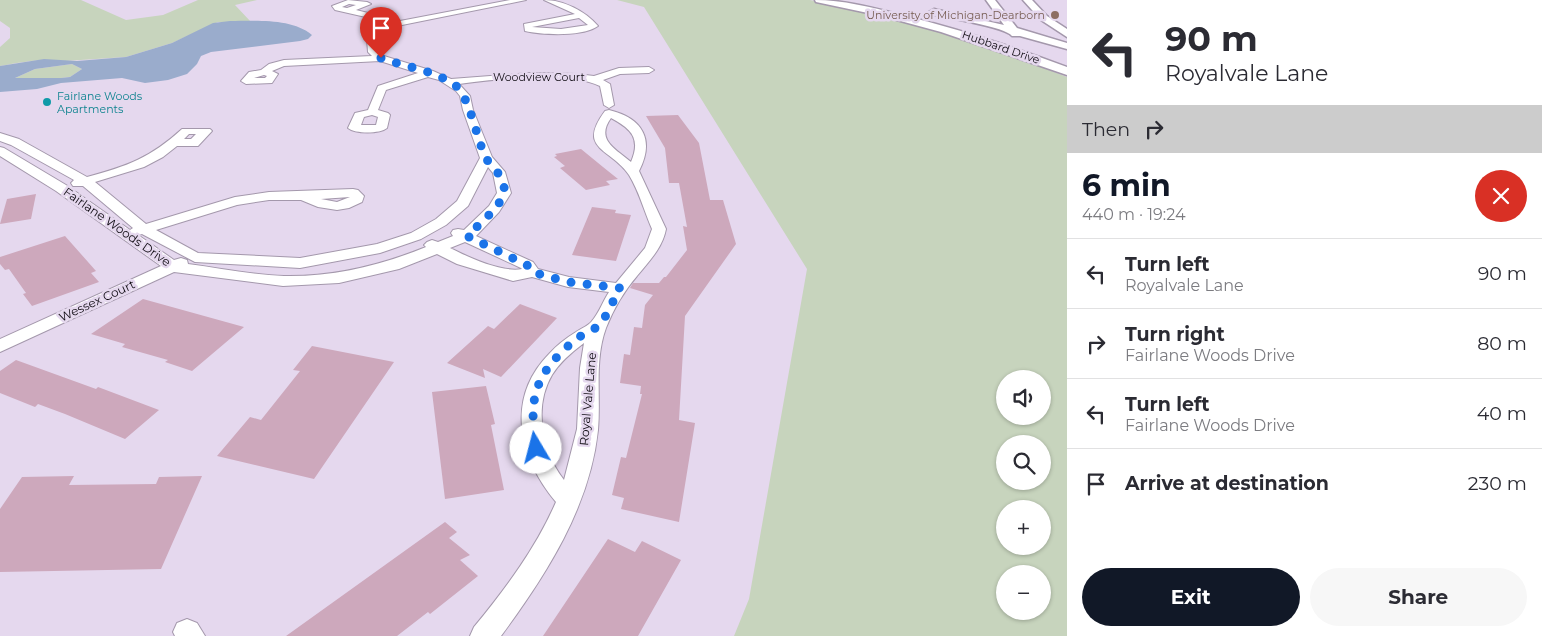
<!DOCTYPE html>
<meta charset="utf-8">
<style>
:root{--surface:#fff;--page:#f7f7f7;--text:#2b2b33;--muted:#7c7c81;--line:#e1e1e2;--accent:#111827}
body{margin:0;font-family:Montserrat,sans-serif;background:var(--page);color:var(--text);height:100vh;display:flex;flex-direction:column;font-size:19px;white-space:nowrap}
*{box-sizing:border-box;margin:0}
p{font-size:16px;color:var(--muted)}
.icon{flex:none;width:28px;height:28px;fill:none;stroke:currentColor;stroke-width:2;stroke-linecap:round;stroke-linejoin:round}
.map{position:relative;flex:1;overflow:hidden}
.drawer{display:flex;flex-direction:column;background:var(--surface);width:475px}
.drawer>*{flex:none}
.top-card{background:#fff;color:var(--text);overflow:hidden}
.tools{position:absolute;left:996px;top:370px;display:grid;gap:10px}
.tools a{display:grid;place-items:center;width:55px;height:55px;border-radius:50%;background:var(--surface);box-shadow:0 1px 4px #0004;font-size:25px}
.pin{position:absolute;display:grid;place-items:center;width:42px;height:42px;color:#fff;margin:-51px -21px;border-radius:50% 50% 50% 0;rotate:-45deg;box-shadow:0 0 5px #0007}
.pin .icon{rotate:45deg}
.me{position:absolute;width:55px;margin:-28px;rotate:352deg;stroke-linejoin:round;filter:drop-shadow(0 0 4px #0008)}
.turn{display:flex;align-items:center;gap:18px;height:105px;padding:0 15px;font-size:22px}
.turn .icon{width:65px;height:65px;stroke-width:2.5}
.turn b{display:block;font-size:35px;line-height:42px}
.then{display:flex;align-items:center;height:48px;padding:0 15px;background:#0003;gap:10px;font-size:19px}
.round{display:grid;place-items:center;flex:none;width:52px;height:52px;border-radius:26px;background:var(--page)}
.headline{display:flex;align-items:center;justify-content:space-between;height:85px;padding:0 15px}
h1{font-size:30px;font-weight:700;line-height:38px;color:var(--accent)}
.primary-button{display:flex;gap:10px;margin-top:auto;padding:10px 15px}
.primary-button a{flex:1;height:58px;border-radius:30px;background:var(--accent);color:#fff;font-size:20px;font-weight:700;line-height:58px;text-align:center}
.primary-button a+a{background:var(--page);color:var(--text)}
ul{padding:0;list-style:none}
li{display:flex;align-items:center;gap:15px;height:70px;padding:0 15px;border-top:1px solid var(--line)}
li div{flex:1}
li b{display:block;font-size:19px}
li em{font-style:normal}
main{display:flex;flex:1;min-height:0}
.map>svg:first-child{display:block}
.green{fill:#c7d4bd;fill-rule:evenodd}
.water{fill:#9aaccc;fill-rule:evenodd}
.building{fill:#cda8bc}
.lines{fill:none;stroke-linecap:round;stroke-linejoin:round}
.minor-casing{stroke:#a498ac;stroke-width:2}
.tertiary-casing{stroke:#a498ac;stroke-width:3}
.minor{fill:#fff;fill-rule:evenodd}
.tertiary{fill:#fff;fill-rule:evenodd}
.route{stroke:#1a73e8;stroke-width:9;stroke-dasharray:0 16.2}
.education-dot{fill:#8d6e63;stroke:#e5d8ee;stroke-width:2}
.culture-dot{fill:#0f9aa8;stroke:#e5d8ee;stroke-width:2}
.labels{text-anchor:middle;stroke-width:5;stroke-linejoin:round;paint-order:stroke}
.far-education-label{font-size:11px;fill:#785e54;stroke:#e5d8ee;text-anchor:end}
.far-street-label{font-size:11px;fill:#0f0b12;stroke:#e5d8ee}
.far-culture-label{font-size:11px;fill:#0d838f;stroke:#e5d8ee;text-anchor:start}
.street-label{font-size:12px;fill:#0f0b12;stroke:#e5d8ee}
</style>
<main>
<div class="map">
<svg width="1067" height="636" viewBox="0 0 1067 636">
<rect width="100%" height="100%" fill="#e5d8ee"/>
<g class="green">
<path d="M0,0H81L126,20L163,15L198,0H257L235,5L251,22H218L172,43L126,57L65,61C43,58 22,62 0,66V47L10,38V28L0,21Z"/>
<path d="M617,0H810L900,19L975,41L1067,77V636H734L749,599L807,269L644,7ZM1005,379H1042V416H1005ZM1005,444H1042V481H1005ZM1005,509H1042V546H1005ZM1005,574H1042V611H1005Z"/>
<path d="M72,64L82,69L70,77L61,78H15L35,69Z"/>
</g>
<path class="water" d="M230,21C255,21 292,18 312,35L308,39L300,41L211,52L201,56L197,64L187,74L168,80L145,83L122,78L61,83L37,89L0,92V66L44,59L77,61L126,57L172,43L213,23ZM72,64L82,69L70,77L61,78H15L35,69Z"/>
<g class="building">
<path d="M678,115L699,143L710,200H723L736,244L685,316L679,420L695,423L679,522L621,509L624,498L612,495L621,457L626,458L642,394H640L641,386L620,383L624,354L630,355L634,327L642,328L645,305L653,295L630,288L633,283H659L664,277H666L687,250L683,226L687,227L679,183H669L665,148L646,116Z"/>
<path d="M581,149L603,167L618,179L606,181L610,185L586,190L560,168L565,166L554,157L557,156L555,154Z"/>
<path d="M36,194L31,219L0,224L7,199Z"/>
<path d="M592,207L616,210L615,213L631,215L616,261L572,255Z"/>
<path d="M65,236L96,271L91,273L99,282L32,306L23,294L26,293L9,269L5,270L0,264V257Z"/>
<path d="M143,299L244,327L192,371L165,362L168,360L122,347L125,344L91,334Z"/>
<path d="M520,304L557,318L501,377L483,369L485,378L447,363L488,326L494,329Z"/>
<path d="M312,346L394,362L314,479L217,456L250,417L261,420L300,371L293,370Z"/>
<path d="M16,360L96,389L98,387L159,410L125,439L65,414L38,404L35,407L0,393V371Z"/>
<path d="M486,386L495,424L491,425L504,490L445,499L432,392Z"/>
<path d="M74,476L69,485L156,484L159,477L202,476L161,569L0,572V509L22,477Z"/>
<path d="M445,522L457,532L449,538L470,555L460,560L478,576L430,614L428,612L397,636H286Z"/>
<path d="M608,539L635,552L642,541L681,560L638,636H543Z"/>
</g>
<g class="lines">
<g class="minor-casing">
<g id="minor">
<path d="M348,0L367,2L371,4L356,10L400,21L510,0H526L402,25L385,32L375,40L377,51L384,56L433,71L451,79L531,73L577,74L594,76L619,68L649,67L654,70L649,73L620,74L603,80L610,84L614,105L609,108L604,105L600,86C567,71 496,79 459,84L470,96L473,110L492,157L505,172L511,193L499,212L476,236L533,262L538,269L569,277L616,283L645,248L652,229C644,211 639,191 629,175C611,148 576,150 605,111L609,110C643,118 655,140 639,171L666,229C662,249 649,261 637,276C624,291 613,310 606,328C594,361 601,396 598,430C590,507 546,575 501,636H470L474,627C506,588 536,548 556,502C519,458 505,399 549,354C557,345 566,338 576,332C580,329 588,326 592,321C599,313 603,301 609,292L568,287L532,277L513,281L457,264L437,254L399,269L339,283L283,286L174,272L0,352V339L161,266L56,191L0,156V147L4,148L66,185L130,230L133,228L83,186H73L71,183L74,180L11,145L0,141V133L19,139L87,177C128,166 150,158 182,129H210L212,131L198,146H177L163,157L144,167L95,182L146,224L235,197L269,192L353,189L358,190L364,196L362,202L349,208L337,210L318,207L301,200H269L237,205L156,230L198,253L300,258L377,244L411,233L436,219L457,201L480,158L463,110L460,96L456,91L439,80L428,77L386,90L378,110L388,113L390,115L387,128C380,134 355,134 348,128L355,113L368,110L378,86L418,73L380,61L284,66L272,71L278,74L272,83L246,84L241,81L249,72L261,70L269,64L284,60L372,56L368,52L367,39L379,28L392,23L335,10L332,6ZM349,4L356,5L347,8L342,7ZM264,75L267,76L265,78H254ZM372,115L378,117L376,125H361L364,117ZM611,118C632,129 641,139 631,162C616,149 595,140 611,118ZM189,134H196L191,139H184ZM488,167L493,173L497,193L489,206L464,230L458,229L453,230L451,233L453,236L438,242L432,240L427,242L424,245L426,247C379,266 334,277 284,276C252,275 219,268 188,264L187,260L181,258L174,260L138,235L142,234L195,262L300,268L380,253L421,239L446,225L468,206ZM350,197L337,202L321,199ZM465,242L521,268L522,269C502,273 468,257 450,248ZM584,343L580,368L577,429L564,480C542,452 533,407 552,375C560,362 572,352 584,343Z"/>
<path d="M544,0C564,0 585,11 598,26C583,37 543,35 525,31L524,24L575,14ZM579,18L588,25L561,29L532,27Z"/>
<path d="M187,619L197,623L205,636H175L173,632L177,623Z"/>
</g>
</g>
<g class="tertiary-casing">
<g id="tertiary">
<path d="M815,0C843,0 870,7 898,14C955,28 1011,46 1067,67V75L941,32L882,16L816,2Z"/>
<path d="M986,0H995L1017,28L1067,43V49L1020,36H1012C1006,27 948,18 934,15L929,12L934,9L1004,25Z"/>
<path d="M1023,0H1032L1047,16L1067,29V37L1041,20Z"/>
</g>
</g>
<use href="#minor" class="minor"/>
<use href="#tertiary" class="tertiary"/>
</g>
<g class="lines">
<path class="route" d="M381,58C405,67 435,70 456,86C469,96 477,139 485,156C491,169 506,175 504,192C502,206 477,226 467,236L527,265L532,272L568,282L620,288C614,298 607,317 599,325C593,331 583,334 576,339C535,374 528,396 536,448"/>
</g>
<circle class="education-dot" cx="1055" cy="15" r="5"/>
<circle class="culture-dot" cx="47" cy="102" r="5"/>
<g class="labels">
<g class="far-education-label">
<text x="1045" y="19">University of Michigan-Dearborn</text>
</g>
<g class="far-street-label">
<text transform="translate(1001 47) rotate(19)" y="4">Hubbard Drive</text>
<text x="539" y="81">Woodview Court</text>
</g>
<g class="far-culture-label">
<text x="57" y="100">Fairlane Woods<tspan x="57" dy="13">Apartments</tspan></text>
</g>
<g class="street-label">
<text transform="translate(117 227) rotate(35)" y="4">Fairlane Woods Drive</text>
<text transform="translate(97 301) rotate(-25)" y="4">Wessex Court</text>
<text transform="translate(588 399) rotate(-85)" y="4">Royal Vale Lane</text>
</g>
</g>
</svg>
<div class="tools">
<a><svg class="icon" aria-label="sound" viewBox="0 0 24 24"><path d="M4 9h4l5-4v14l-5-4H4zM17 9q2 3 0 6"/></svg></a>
<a><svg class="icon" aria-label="search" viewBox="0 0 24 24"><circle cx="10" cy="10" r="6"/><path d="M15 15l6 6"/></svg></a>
<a>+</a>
<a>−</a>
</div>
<div class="pin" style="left:381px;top:58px;background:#d93025"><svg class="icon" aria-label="arrive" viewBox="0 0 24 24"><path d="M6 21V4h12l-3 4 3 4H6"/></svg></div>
<svg class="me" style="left:536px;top:448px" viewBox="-20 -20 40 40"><circle r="19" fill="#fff"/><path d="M0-13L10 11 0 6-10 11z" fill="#1a73e8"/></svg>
</div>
<section class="drawer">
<div class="top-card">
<div class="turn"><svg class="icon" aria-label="left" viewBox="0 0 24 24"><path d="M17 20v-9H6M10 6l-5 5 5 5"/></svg><div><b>90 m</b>Royalvale Lane</div></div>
<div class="then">Then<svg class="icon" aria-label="right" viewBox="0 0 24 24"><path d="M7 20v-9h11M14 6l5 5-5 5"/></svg></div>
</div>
<div class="headline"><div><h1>6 min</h1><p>440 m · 19:24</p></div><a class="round" style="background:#d93025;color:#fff"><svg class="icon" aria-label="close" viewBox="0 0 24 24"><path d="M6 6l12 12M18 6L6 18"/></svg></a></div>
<ul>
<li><svg class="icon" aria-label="left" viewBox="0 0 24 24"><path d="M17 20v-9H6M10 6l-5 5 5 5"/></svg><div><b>Turn left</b><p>Royalvale Lane</p></div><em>90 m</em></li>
<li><svg class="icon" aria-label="right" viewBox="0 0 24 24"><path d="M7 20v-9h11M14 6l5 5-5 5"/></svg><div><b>Turn right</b><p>Fairlane Woods Drive</p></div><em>80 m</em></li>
<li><svg class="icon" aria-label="left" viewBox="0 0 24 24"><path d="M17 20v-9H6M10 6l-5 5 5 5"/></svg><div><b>Turn left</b><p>Fairlane Woods Drive</p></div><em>40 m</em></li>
<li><svg class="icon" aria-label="arrive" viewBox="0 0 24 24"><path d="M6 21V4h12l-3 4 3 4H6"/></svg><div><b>Arrive at destination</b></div><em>230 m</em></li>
</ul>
<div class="primary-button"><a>Exit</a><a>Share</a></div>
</section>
</main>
